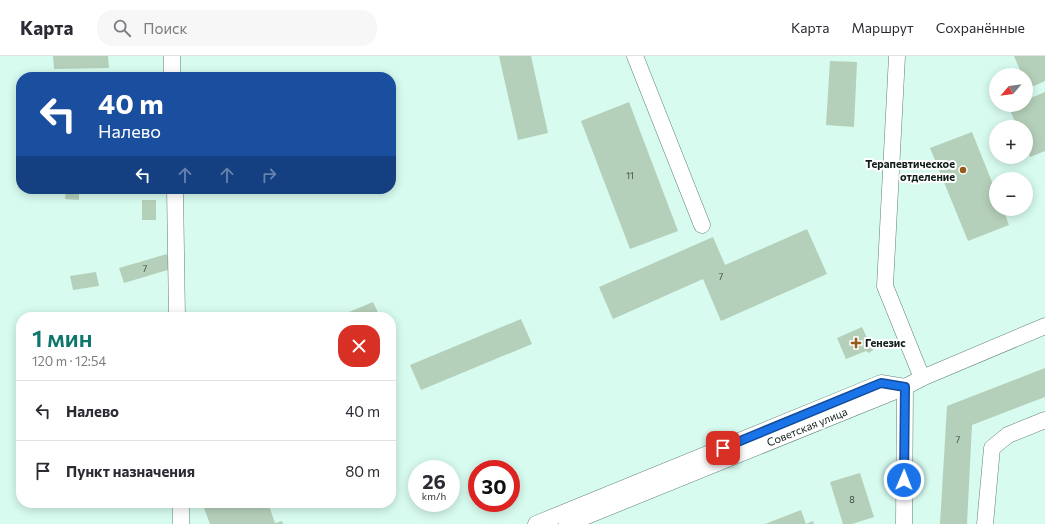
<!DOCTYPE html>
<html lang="ru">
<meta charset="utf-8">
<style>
:root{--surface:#fff;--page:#f7f7f7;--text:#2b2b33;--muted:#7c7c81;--line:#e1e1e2;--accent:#0f766e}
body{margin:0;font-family:Commissioner,sans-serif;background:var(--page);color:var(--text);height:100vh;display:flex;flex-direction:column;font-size:15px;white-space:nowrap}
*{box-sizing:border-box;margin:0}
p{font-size:13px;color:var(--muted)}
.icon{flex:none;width:22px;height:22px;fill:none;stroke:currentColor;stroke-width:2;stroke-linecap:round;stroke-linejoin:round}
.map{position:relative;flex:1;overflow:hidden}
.side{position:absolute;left:16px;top:256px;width:380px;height:196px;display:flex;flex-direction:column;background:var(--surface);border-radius:16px;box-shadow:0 2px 10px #0003}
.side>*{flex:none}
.top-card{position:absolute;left:16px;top:16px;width:380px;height:122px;border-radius:16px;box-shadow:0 2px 10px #0003;background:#1a4fa0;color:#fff;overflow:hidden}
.needle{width:26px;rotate:242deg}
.tools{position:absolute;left:989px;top:12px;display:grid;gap:8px}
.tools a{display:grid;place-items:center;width:44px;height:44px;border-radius:50%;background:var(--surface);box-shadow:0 2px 10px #0003;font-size:20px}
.speed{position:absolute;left:408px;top:404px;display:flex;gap:8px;font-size:20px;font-weight:700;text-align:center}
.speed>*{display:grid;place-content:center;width:52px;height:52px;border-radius:50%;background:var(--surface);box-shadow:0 2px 10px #0003;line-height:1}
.speed small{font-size:10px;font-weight:400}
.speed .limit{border:6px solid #d22;background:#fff;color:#111}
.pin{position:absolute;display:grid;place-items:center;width:34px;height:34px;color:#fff;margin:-17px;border-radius:8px;box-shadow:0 2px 6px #0006}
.me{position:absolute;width:44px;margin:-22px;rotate:1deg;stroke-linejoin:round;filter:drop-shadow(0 0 3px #0008)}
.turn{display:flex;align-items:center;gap:14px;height:84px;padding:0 16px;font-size:18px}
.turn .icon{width:52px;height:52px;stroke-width:2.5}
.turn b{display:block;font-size:28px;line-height:34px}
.lanes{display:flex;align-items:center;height:38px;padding:0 16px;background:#0003;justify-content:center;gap:20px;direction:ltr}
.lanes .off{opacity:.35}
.round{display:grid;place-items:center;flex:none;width:42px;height:42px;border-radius:16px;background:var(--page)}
.overview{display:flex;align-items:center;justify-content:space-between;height:68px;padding:0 16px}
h1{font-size:24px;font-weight:600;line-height:30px;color:var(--accent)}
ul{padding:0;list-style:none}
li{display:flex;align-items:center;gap:12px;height:60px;padding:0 16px;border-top:1px solid var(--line)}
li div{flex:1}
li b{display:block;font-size:15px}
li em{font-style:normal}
header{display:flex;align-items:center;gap:24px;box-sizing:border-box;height:56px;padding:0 20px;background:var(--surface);border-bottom:1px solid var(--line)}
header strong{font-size:19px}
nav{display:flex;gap:22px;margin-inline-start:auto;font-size:14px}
.search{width:280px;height:36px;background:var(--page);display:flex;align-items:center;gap:10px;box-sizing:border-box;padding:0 14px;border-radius:16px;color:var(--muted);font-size:15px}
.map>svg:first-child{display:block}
.building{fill:#b5d0ba}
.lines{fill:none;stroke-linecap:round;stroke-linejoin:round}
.minor-casing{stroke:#608176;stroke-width:17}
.minor{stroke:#fff;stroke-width:16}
.route-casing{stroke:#114b97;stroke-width:10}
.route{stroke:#1a73e8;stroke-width:7}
.poi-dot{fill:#955b19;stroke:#fff;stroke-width:1.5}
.labels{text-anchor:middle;stroke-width:4;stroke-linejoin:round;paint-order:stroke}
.number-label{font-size:9px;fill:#3a4a42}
.poi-label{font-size:11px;font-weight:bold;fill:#111e1a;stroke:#fff;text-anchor:end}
.street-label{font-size:11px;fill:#111e1a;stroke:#fff}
</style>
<header>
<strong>Карта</strong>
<div class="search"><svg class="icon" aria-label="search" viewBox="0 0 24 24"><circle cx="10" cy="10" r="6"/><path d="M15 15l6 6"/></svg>Поиск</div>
<nav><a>Карта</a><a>Маршрут</a><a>Сохранённые</a></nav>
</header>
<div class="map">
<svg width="1045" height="468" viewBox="0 0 1045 468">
<rect width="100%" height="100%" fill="#d7fbef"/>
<g class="building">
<path d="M53,0H108L109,12L54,13Z"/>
<path d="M499,0H531L548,77L518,84Z"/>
<path d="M1014,0H1045V25L1027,33L1026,29V19H1022Z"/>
<path d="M830,5L857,6L854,71L826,69Z"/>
<path d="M1045,36V95L1030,101L1026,92V71H1017L1009,51L1013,49H1026V44Z"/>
<path d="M629,46L678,175L630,193L581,65Z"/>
<path d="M972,76L996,136V153H1003L1009,169L968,185L930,92Z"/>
<path d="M66,133H79V144L65,143Z"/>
<rect x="142" y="144" width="14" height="20"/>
<path d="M807,173L827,218L721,265L703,223L613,263L599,231L713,181L725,209Z"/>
<path d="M167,198L171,213L124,227L119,212Z"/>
<path d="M96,216L99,230L73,234L70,220Z"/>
<path d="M373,246L380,261H337Z"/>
<path d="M521,263L532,288L421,334L410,309Z"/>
<path d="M862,271L869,286L874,289L873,294L869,297L866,295L846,303L837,282Z"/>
<path d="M1045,312V341L972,369L967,468H940L947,350Z"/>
<path d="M860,417L874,461L852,468H843L830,426Z"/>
<path d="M202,447H268L275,467L282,465L283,468H210Z"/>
<path d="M801,454L806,468L813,465L814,468H765Z"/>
</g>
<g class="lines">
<g class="minor-casing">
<g id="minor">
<path d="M172,0V21"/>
<path d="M635,0L702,169"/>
<path d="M897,0L885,230L922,322"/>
<path d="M175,133L177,261"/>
<path d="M181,447V468"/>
<path d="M536,468L881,327L905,331"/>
<path d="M567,468L905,331L922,322L1045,270"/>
<path d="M904,468L905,331"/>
<path d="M985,468L992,392L1008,379L1045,364"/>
</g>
</g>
<use href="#minor" class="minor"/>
</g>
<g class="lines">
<g class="route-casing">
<path id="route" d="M723,392L881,327L905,331L904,424"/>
</g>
<use href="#route" class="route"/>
</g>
<g class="poi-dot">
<circle cx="963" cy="114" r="4"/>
<path d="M854 281h4v4h4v4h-4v4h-4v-4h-4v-4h4z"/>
</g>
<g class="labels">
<g class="number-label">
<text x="630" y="123">11</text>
<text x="145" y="216">7</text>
<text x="721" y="224">7</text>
<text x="958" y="387">7</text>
<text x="852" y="447">8</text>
</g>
<g class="poi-label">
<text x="955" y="112">Терапевтическое<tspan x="955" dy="13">отделение</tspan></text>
<text x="865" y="291" text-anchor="start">Генезис</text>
</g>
<g class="street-label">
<text transform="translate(807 371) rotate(-22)" y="4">Советская улица</text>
</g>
</g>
</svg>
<div class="tools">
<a><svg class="needle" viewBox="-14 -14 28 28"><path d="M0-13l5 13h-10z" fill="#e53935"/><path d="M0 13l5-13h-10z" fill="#7c7c81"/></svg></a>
<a>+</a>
<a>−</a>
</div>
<div class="speed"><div>26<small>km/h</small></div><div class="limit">30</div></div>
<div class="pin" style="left:723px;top:392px;background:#d93025"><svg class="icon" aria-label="arrive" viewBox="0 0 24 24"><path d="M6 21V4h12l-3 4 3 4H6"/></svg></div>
<svg class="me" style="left:904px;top:424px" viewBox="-20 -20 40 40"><circle r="17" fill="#1a73e8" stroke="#fff" stroke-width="3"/><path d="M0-11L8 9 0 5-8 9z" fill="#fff"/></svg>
<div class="top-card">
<div class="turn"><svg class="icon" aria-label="left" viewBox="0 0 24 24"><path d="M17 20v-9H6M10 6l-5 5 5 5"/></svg><div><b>40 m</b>Налево</div></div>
<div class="lanes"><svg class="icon" aria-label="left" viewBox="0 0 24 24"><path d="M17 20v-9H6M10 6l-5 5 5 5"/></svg><svg class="icon off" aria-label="ahead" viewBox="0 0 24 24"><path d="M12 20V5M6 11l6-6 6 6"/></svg><svg class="icon off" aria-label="ahead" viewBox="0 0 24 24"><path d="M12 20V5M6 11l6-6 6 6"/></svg><svg class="icon off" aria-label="right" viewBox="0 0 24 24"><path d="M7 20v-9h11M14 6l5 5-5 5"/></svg></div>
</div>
<section class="side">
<div class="overview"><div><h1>1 мин</h1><p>120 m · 12:54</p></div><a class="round" style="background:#d93025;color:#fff"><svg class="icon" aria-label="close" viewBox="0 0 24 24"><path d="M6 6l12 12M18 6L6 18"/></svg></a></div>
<ul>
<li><svg class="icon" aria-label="left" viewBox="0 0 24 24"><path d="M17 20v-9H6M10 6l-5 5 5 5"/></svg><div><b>Налево</b></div><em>40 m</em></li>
<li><svg class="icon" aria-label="arrive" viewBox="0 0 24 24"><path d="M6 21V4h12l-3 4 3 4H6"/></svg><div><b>Пункт назначения</b></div><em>80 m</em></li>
</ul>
</section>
</div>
